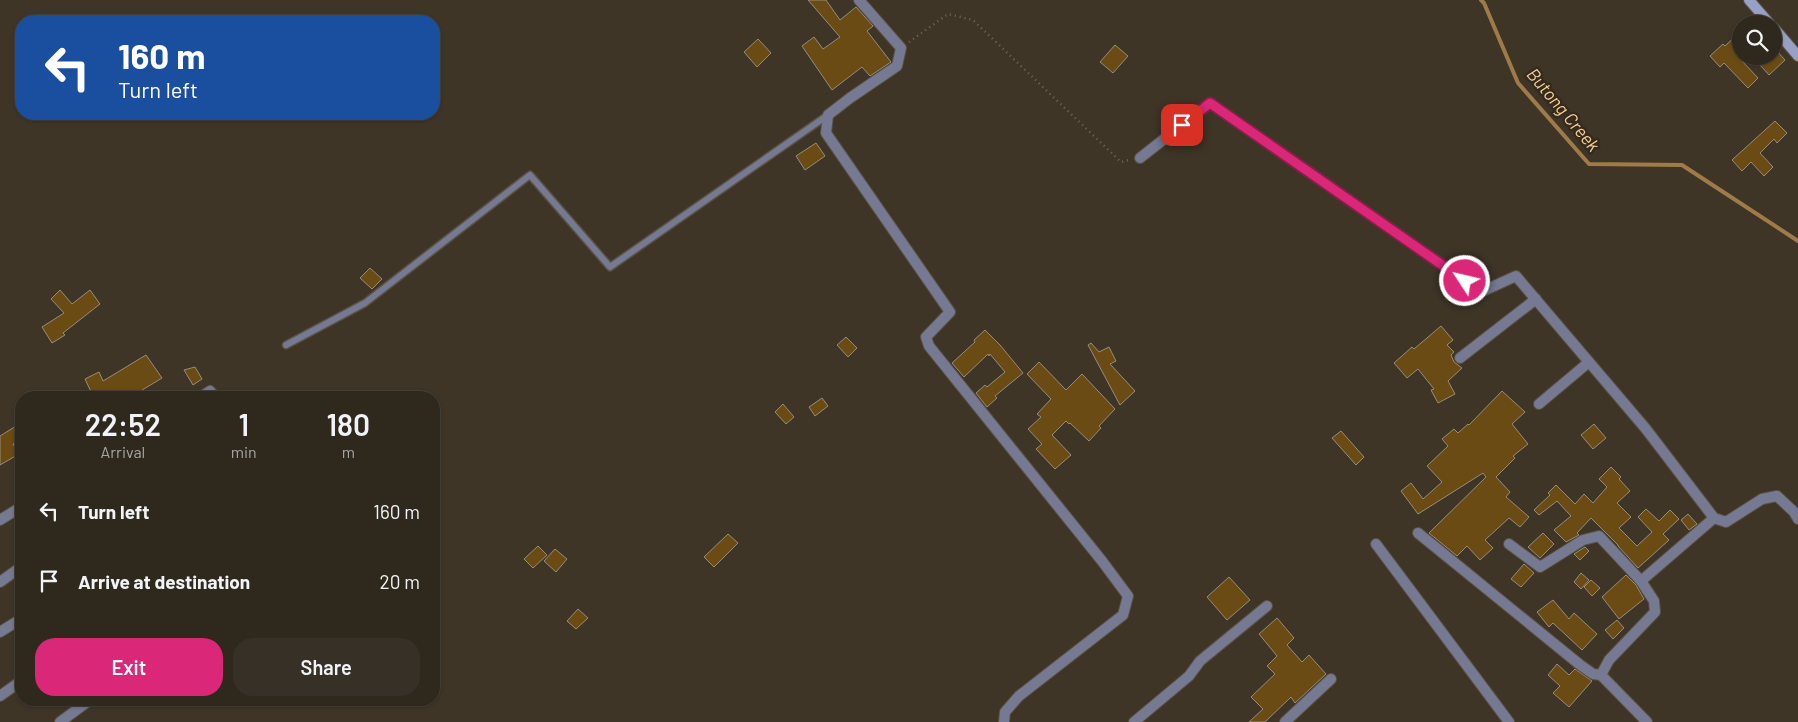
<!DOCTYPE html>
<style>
:root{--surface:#2e281d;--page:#363026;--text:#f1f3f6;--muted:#a7a6a4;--line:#49443b;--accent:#db2777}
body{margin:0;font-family:Barlow,sans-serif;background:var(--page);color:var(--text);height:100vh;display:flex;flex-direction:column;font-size:19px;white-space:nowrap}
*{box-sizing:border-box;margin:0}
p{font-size:16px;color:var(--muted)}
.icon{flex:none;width:28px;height:28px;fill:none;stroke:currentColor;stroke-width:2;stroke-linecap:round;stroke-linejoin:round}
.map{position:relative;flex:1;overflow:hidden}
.drawer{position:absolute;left:15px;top:391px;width:425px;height:315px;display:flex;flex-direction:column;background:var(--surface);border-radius:20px;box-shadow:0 1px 4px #0004,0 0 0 1px var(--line)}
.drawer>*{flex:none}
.hud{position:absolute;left:15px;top:15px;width:425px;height:105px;border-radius:20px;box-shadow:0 1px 4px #0004,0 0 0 1px var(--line);background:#1a4fa0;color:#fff;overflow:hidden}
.controls{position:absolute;left:1732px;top:15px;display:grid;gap:10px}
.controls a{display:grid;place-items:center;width:50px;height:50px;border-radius:50%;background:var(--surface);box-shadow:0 1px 4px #0004,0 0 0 1px var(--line);font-size:25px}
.pin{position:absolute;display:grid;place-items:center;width:42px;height:42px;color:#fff;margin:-21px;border-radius:10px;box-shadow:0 2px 8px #0006}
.me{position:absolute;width:55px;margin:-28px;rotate:305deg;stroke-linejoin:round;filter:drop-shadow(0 0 4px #0008)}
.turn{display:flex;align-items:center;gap:18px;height:105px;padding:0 20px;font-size:22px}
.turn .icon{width:65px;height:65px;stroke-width:2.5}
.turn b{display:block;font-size:35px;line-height:42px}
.eta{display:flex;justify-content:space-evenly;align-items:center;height:85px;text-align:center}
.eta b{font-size:30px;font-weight:600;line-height:35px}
.action{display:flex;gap:10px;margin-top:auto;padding:10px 20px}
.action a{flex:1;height:58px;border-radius:20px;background:var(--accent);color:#fff;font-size:20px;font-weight:600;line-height:58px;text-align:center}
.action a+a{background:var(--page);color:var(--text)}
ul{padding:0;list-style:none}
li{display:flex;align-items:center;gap:15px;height:70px;padding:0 20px}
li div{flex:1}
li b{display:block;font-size:19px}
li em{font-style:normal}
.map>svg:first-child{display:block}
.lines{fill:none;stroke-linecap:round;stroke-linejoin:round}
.stream{stroke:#9e7b48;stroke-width:4}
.building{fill:#6b4b14;stroke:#978c7c}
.lane-casing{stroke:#5a5245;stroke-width:9}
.street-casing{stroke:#5a5245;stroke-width:12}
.secondary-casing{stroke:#5a5245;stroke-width:12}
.path{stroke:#70685c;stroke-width:2.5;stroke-dasharray:1 4;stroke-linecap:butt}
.lane{stroke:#757a92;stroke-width:6}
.street{stroke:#757a92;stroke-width:10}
.secondary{stroke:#98a0c6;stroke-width:10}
.route-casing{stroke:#8e194d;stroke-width:12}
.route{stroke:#db2777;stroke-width:9}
.labels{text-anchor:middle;stroke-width:5;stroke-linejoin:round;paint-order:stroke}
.water-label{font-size:18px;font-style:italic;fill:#f9d094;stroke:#342b1e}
</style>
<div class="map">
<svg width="1798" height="722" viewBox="0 0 1798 722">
<rect width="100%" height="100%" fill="#3e3527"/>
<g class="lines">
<path class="stream" d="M1481,0L1484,3L1518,83L1589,164L1682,165L1798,241"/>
</g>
<g class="building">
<path d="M808,0H826L840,20L856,7L873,26L867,31L891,62L870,76L862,67L832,90L802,46L814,37L823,49L840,37Z"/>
<path d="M1741,31V60L1758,78L1748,88L1724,63L1720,67L1710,56L1723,44L1725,46Z"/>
<path d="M758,39L771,53L757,67L744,52Z"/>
<path d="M1115,45L1128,56L1113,73L1100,62Z"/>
<path d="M1776,50L1785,60L1769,75L1760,65L1769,56H1774V52Z"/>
<path d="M1775,121L1787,133L1777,143L1774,139L1760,153L1773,167L1764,176L1751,162L1742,171L1732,160Z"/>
<path d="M816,143L825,156L805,170L796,156Z"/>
<path d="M370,268L382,279L372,289L360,278Z"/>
<path d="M60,290L72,304L90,290L100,304L63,333L65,335L52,343L42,327L64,313L51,299Z"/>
<path d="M1441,326L1453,340L1447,345L1454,352L1451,355L1454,362L1462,368L1448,381L1455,394L1438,403L1431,390L1434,389L1418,369L1407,378L1394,363L1412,347L1414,349Z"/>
<path d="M985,330L1000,345L1023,373L995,396L997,398L987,407L976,393L985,385L987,387L1005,372L990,354L989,356L988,354L964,377L952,363L975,342L974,340Z"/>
<path d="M846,337L857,348L848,357L837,345Z"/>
<path d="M1091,343L1099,352L1109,347L1116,361L1110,364L1135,391L1120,405L1088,345Z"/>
<path d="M146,355L162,378L129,398H94L85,379L99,372L103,381Z"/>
<path d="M1039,362L1066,390L1082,374L1115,409L1099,426L1101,428L1089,441L1070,423L1069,424L1066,421L1052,435L1071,455L1055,469L1036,449L1042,444L1028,429L1041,417L1037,414L1051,399L1027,374Z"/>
<path d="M195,367L202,379L193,385L184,370Z"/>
<path d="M1502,391L1525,412L1512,424L1528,444L1513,456L1515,458L1496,477L1510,492L1506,497L1529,517L1520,527L1509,518L1485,540L1493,548L1480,560L1467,546L1457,556L1429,533L1486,477L1483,473L1418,514L1401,491L1411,483L1423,499L1442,482L1427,466L1448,446L1442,439L1454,429L1458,433L1468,424L1469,425Z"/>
<path d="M822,398L828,406L815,416L809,407Z"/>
<path d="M783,404L794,417L786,424L775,412Z"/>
<path d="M21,423V441L13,444L19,454L0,465V436Z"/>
<path d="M1594,424L1606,438L1593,449L1581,435Z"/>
<path d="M1341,431L1364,457L1356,465L1332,438Z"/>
<path d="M1611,467L1621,477L1619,479L1630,491L1617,503L1631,517L1619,528L1637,546L1652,532L1638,517L1646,509L1659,521L1670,510L1679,519L1663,534L1669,540L1638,568L1618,546V545L1591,518L1577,533L1579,535L1566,542L1554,530L1571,516L1557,501L1539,515L1534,510L1550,495L1548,493L1556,485L1575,504L1584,494L1593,503L1607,487L1599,479Z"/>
<path d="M1688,514L1697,524L1689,530L1681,520Z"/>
<path d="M1543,533L1554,544L1540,558L1528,547Z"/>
<path d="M728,534L738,543L714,567L704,557Z"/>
<path d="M538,546L547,555L533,568L524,559Z"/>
<path d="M1585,547L1589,551L1580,560L1574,554Z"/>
<path d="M555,549L567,559L556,572L544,561Z"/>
<path d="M1524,564L1534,573L1521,587L1511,579Z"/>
<path d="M1581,573L1589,580L1581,589L1574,582Z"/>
<path d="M1626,575L1636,585L1644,599L1619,619L1602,597Z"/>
<path d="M1229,577L1250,600L1227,620L1207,597Z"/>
<path d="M1591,580L1600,588L1592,596L1584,587Z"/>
<path d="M1553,600L1569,619L1574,613L1597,634L1582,650L1553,623L1549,627L1537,612Z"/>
<path d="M578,609L588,618L576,629L567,621Z"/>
<path d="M1277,618L1294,638L1287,645L1302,662L1309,655L1326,674L1295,703L1291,697L1265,722H1249L1263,709L1251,697L1275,674L1267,666L1277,656L1259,634Z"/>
<path d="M1617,620L1624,628L1613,639L1605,630Z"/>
<path d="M1557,664L1569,675L1575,669L1592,681L1569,707L1553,693L1560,686L1548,675Z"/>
</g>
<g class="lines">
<g class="lane-casing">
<path id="lane" d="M286,345L365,303L530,175L610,267L828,115"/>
</g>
<g class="street-casing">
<g id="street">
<path d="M859,0L901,48L897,66L850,98L828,115L826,133L950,312L926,337L929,346L1102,561L1128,596L1123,615L1019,696L1005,712L1004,722"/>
<path d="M1140,158L1210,103L1481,292L1516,276L1646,429L1714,518L1726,522L1762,499L1777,496L1794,512L1798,519"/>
<path d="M1460,358L1536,299"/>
<path d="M199,398L210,391L216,398"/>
<path d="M1539,404L1589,362"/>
<path d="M0,520L21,507"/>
<path d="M1418,533L1579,664L1593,674L1601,675"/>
<path d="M1376,544L1509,722"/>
<path d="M1509,544L1540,567L1583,540L1599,536L1641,581"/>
<path d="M0,582L21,567"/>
<path d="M0,632L21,619"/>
<path d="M0,696L21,681"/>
<path d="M60,722L90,700"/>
<path d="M1134,722L1189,676L1200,661L1267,606"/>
<path d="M1285,722L1331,679"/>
<path d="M1647,722L1601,675L1609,660L1655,612L1654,601L1641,581L1714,518"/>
</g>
</g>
<g class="secondary-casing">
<g id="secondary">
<path d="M1749,0L1770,24"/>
<path d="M1774,28L1798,56"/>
</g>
</g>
<path class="path" d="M909,42L948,14L973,20L1121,162L1129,160"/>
<use href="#lane" class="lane"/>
<use href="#street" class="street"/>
<use href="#secondary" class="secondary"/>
</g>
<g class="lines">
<g class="route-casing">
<path id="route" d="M1182,125L1210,103L1465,281"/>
</g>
<use href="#route" class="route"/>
</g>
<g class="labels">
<g class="water-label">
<text transform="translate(1563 110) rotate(50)" y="6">Butong Creek</text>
</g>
</g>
</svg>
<div class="controls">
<a><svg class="icon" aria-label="search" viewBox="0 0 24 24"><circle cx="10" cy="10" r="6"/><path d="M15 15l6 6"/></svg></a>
</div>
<div class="pin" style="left:1182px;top:125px;background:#d93025"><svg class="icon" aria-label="arrive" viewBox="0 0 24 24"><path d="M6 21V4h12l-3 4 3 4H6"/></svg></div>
<svg class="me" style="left:1465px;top:281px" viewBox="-20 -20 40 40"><circle r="17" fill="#db2777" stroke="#fff" stroke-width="3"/><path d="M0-11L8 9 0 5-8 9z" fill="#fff"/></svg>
<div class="hud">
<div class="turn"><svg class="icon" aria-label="left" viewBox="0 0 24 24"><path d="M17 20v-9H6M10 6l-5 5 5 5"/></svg><div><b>160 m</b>Turn left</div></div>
</div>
<section class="drawer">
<div class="eta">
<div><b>22:52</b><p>Arrival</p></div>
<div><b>1</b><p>min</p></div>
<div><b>180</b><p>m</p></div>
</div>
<ul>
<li><svg class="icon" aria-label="left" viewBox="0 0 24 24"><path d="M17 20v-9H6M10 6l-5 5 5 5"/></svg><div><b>Turn left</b></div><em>160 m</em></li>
<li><svg class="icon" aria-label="arrive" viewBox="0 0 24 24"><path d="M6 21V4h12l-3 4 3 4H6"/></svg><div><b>Arrive at destination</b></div><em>20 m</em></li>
</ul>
<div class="action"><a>Exit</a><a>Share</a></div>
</section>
</div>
